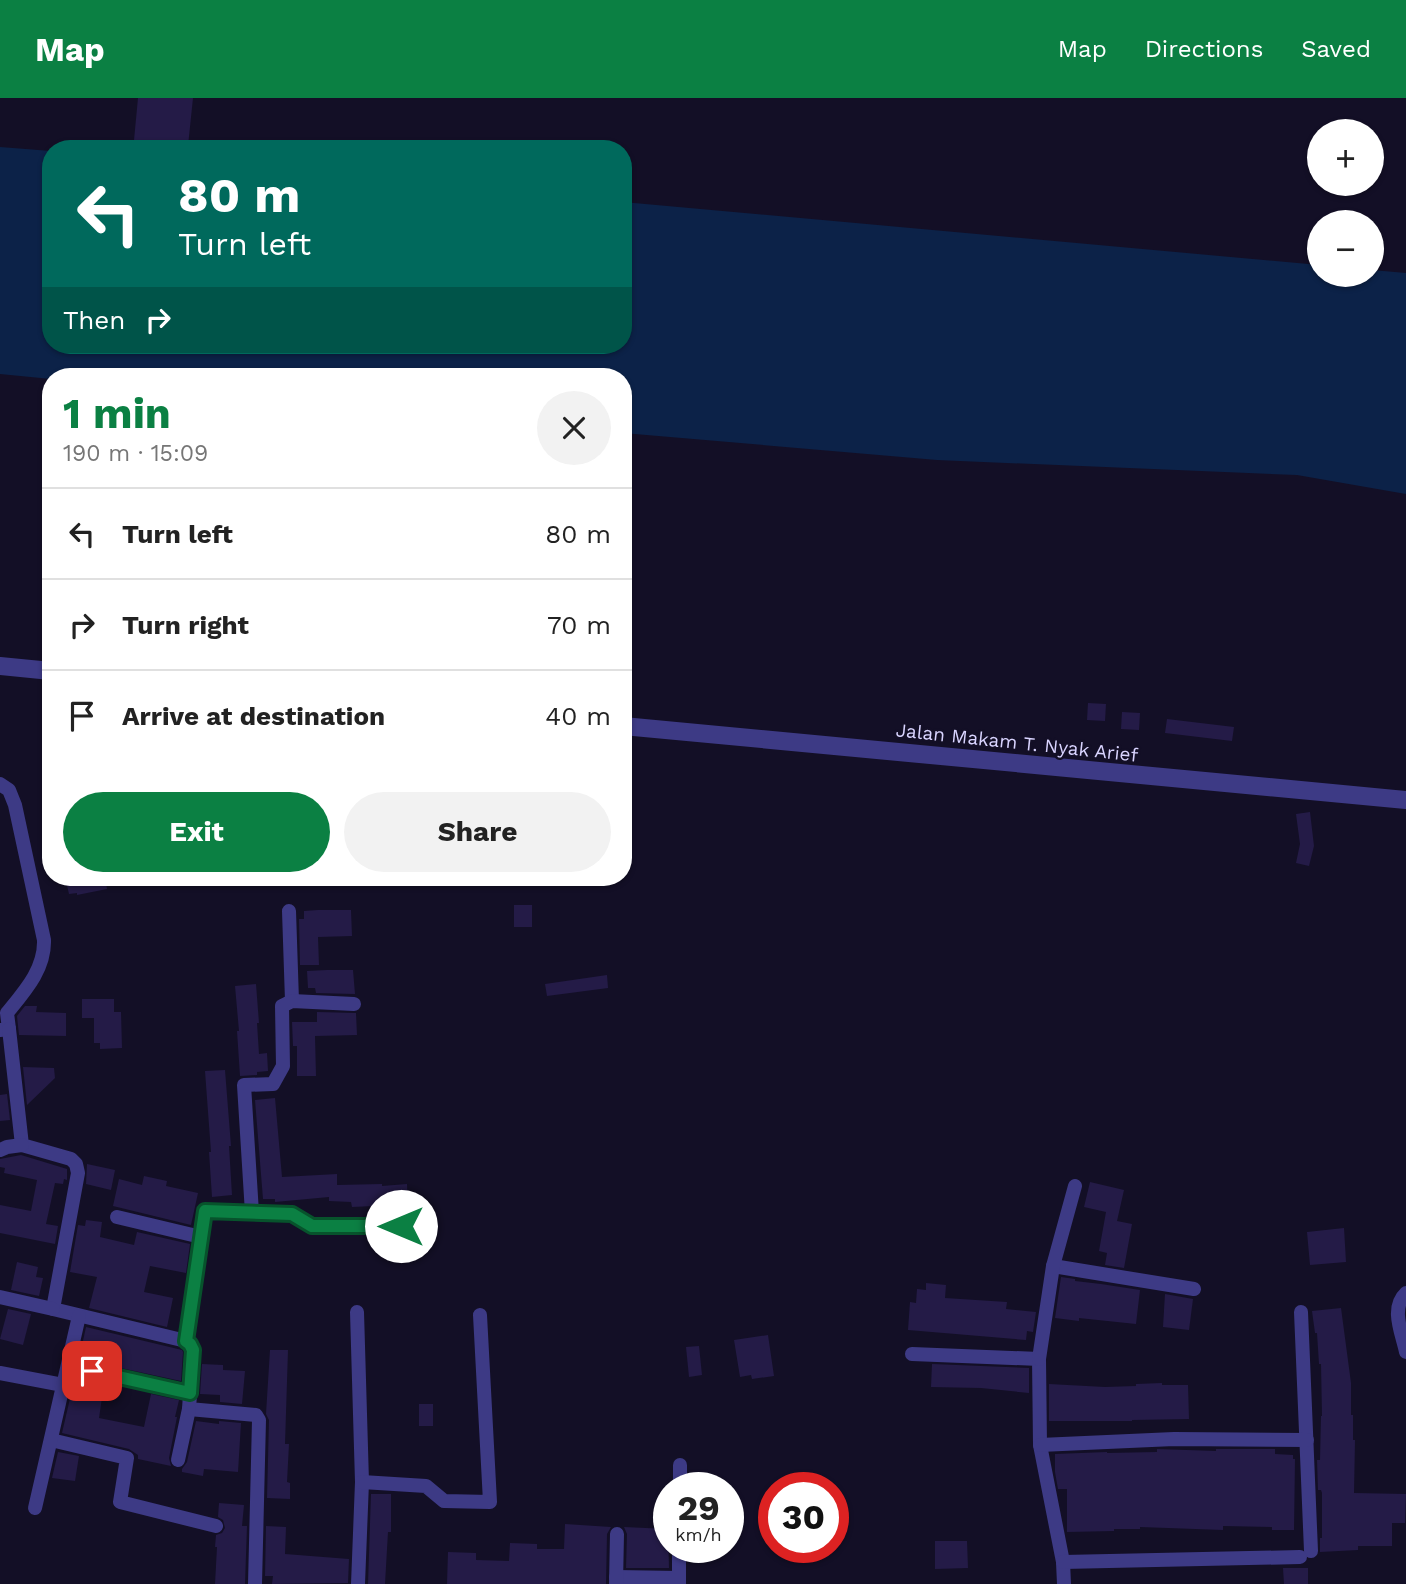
<!DOCTYPE html>
<meta charset="utf-8">
<style>
:root{--surface:#fff;--page:#f2f2f2;--text:#222;--muted:#767676;--line:#e0e0e0;--accent:#0b8043}
body{margin:0;font-family:"Work Sans",sans-serif;background:var(--page);color:var(--text);height:100vh;display:flex;flex-direction:column;font-size:26px;white-space:nowrap}
*{box-sizing:border-box;margin:0}
p{font-size:23px;color:var(--muted)}
.icon{flex:none;width:38px;height:38px;fill:none;stroke:currentColor;stroke-width:2;stroke-linecap:round;stroke-linejoin:round}
.map{position:relative;flex:1;overflow:hidden}
.panel{position:absolute;left:42px;top:270px;width:590px;height:518px;display:flex;flex-direction:column;background:var(--surface);border-radius:28px;box-shadow:0 2px 5px #0004}
.panel>*{flex:none}
.hud{position:absolute;left:42px;top:42px;width:590px;height:214px;border-radius:28px;box-shadow:0 2px 5px #0004;background:#00695c;color:#fff;overflow:hidden}
.controls{position:absolute;left:1307px;top:21px;display:grid;gap:14px}
.controls a{display:grid;place-items:center;width:77px;height:77px;border-radius:50%;background:var(--surface);box-shadow:0 2px 5px #0004;font-size:35px}
.speed{position:absolute;left:653px;top:1374px;display:flex;gap:14px;font-size:35px;font-weight:700;text-align:center}
.speed>*{display:grid;place-content:center;width:91px;height:91px;border-radius:50%;background:var(--surface);box-shadow:0 2px 5px #0004;line-height:1}
.speed small{font-size:18px;font-weight:400}
.speed .limit{border:10px solid #d22;background:#fff;color:#111}
.pin{position:absolute;display:grid;place-items:center;width:60px;height:60px;color:#fff;margin:-30px;border-radius:14px;box-shadow:0 4px 10px #0006}
.me{position:absolute;width:77px;margin:-38px;rotate:270deg;stroke-linejoin:round;filter:drop-shadow(0 0 5px #0008)}
.turn{display:flex;align-items:center;gap:24px;height:147px;padding:0 21px;font-size:32px}
.turn .icon{width:91px;height:91px;stroke-width:2.5}
.turn b{display:block;font-size:49px;line-height:60px}
.then{display:flex;align-items:center;height:66px;padding:0 21px;background:#0003;gap:14px;font-size:26px}
.round{display:grid;place-items:center;flex:none;width:74px;height:74px;border-radius:37px;background:var(--page)}
.summary{display:flex;align-items:center;justify-content:space-between;height:119px;padding:0 21px}
h1{font-size:42px;font-weight:700;line-height:52px;color:var(--accent)}
.primary-button{display:flex;gap:14px;margin-top:auto;padding:14px 21px}
.primary-button a{flex:1;height:80px;border-radius:42px;background:var(--accent);color:#fff;font-size:28px;font-weight:700;line-height:80px;text-align:center}
.primary-button a+a{background:var(--page);color:var(--text)}
ul{padding:0;list-style:none}
li{display:flex;align-items:center;gap:21px;height:91px;padding:0 21px;border-top:2px solid var(--line)}
li div{flex:1}
li b{display:block;font-size:26px}
li em{font-style:normal}
header{display:flex;align-items:center;gap:42px;box-sizing:border-box;height:98px;padding:0 35px;background:var(--accent);color:#fff}
header strong{font-size:33px}
nav{display:flex;gap:38px;margin-inline-start:auto;font-size:24px}
.map>svg:first-child{display:block}
.water{fill:#0c2248}
.building{fill:#241b47}
.lines{fill:none;stroke-linecap:round;stroke-linejoin:round}
.minor{stroke:#3d3a85;stroke-width:14}
.tertiary{stroke:#3d3a85;stroke-width:18}
.route-casing{stroke:#07532c;stroke-width:18}
.route{stroke:#0b8043;stroke-width:12}
.labels{text-anchor:middle;stroke-width:5;stroke-linejoin:round;paint-order:stroke}
.street-label{font-size:19px;fill:#d9d4ff;stroke:#130f26}
</style>
<header>
<strong>Map</strong>
<nav><a>Map</a><a>Directions</a><a>Saved</a></nav>
</header>
<div class="map">
<svg width="1406" height="1486" viewBox="0 0 1406 1486">
<rect width="100%" height="100%" fill="#130f26"/>
<path class="water" d="M0,49L51,53V247H623V104L1319,167L1320,177H1372V172L1406,175V396L1297,377L937,362L623,335V278H51V281L0,276Z"/>
<g class="building">
<path d="M138,0H193L188,48L134,42Z"/>
<path d="M1088,605L1106,606L1105,623L1087,622Z"/>
<path d="M1122,614L1140,615L1139,632L1121,631Z"/>
<path d="M1167,621L1234,629L1232,643L1165,635Z"/>
<path d="M1310,714L1314,748L1309,768L1296,765L1300,746L1296,716Z"/>
<path d="M65,779H105L107,791L77,797V795L69,796Z"/>
<rect x="514" y="807" width="18" height="22"/>
<path d="M318,812H351L352,838L318,839L319,867H300L299,821H304V813Z"/>
<path d="M327,872H353L355,896L316,895L315,890H308L307,873Z"/>
<path d="M607,877L608,890L547,898L545,886Z"/>
<path d="M256,886L259,925H257L259,956L267,955L268,973L257,974V977L240,978L237,933H239L235,888Z"/>
<path d="M82,901H114V914H121L122,950L100,951V945H94V920H82Z"/>
<path d="M25,908H37L36,914L66,915V938L19,937L17,918Z"/>
<path d="M317,914L356,915L357,937L315,938L316,978H297V948H293L292,924H317Z"/>
<path d="M23,969L54,970L55,980L27,1007Z"/>
<path d="M225,972L231,1048H229L232,1097L212,1099L209,1054H211L205,973Z"/>
<path d="M7,996L10,1022L0,1023V997Z"/>
<path d="M275,1000L282,1079L337,1076V1087L382,1086V1088L407,1086L408,1107L375,1109L374,1108L352,1109L351,1104L329,1103V1099L275,1104V1101H263L255,1002Z"/>
<path d="M21,1057L67,1071V1082L64,1081L63,1086L55,1085L46,1126L58,1128L55,1146L0,1135V1107L31,1113L37,1082L4,1075L5,1070L0,1069V1061Z"/>
<path d="M87,1066L115,1072L111,1092L86,1086Z"/>
<path d="M144,1078L167,1083L166,1088L198,1095L191,1127L113,1108L119,1081L142,1087Z"/>
<path d="M1090,1084L1124,1092L1117,1123L1132,1126L1124,1170L1105,1167L1107,1155L1099,1153L1106,1114L1084,1109Z"/>
<path d="M86,1122L102,1124L100,1139L134,1147L137,1134L190,1146L186,1175L150,1168L144,1194L173,1200L167,1229L89,1210L97,1179L70,1174L78,1127L85,1128Z"/>
<path d="M1344,1130L1346,1164L1310,1167L1307,1134Z"/>
<path d="M17,1164L38,1169L36,1179L43,1180L39,1198L11,1192Z"/>
<path d="M1061,1179L1075,1181V1183L1101,1186L1140,1192L1136,1226L1079,1220V1223L1055,1220Z"/>
<path d="M926,1185L946,1187L945,1200L1007,1204L1006,1211L1036,1214L1033,1234L1027,1233L1026,1242L908,1232L910,1204L916,1205L917,1191L926,1192Z"/>
<path d="M1165,1196L1193,1201L1189,1232L1163,1229Z"/>
<path d="M1341,1210L1351,1285V1317H1353V1342H1355L1354,1395L1406,1396L1405,1425H1392V1448H1358V1452L1320,1454V1440H1322V1395L1321,1392H1318L1317,1362H1320L1321,1318H1322L1321,1266H1319L1317,1235H1315L1312,1213Z"/>
<path d="M8,1211L31,1216L23,1247L0,1241Z"/>
<path d="M86,1229L182,1252L183,1254L181,1283L79,1261Z"/>
<path d="M768,1237L774,1278L752,1281L751,1277L740,1279L734,1242Z"/>
<path d="M699,1248L702,1277L689,1279L686,1249Z"/>
<path d="M270,1252H288L285,1346H289L287,1384L290,1385V1401L267,1400L269,1322L266,1316Z"/>
<path d="M202,1266L223,1267V1272L245,1273L242,1306L220,1304V1297L200,1296Z"/>
<path d="M932,1266L1029,1270V1295L981,1290L931,1289Z"/>
<path d="M75,1279L104,1286L99,1320L144,1329L151,1296L179,1302L175,1319H177L169,1360L171,1368L138,1361V1357L129,1351L62,1335Z"/>
<path d="M1162,1285V1287H1188L1189,1321L1132,1322V1323H1049V1286L1105,1289L1136,1288V1286Z"/>
<rect x="419" y="1306" width="14" height="22"/>
<path d="M196,1323L219,1326V1323L241,1325L238,1374L204,1371L203,1378L182,1374V1371L187,1364Z"/>
<path d="M1157,1351L1216,1353V1351H1275V1356L1293,1357V1361H1295L1294,1432H1272V1429L1223,1428V1432L1140,1429V1431H1114V1433L1067,1434V1391H1058L1055,1374V1356L1107,1354V1355L1157,1354Z"/>
<path d="M58,1354L79,1358L75,1383L52,1380Z"/>
<path d="M371,1396H391V1434H388L385,1486H368Z"/>
<path d="M219,1405L244,1407L242,1428H247L245,1486H215L217,1449H215L216,1437L222,1435L225,1430L223,1422L218,1419Z"/>
<path d="M565,1426L611,1429L607,1436L606,1486H447L448,1454L476,1455V1462L509,1463L510,1445L537,1446V1451H564Z"/>
<path d="M266,1428L286,1429L285,1456L349,1461L348,1485L272,1486L273,1478H265Z"/>
<path d="M624,1429L668,1431L669,1470H626L627,1436Z"/>
<path d="M935,1443H967L968,1470L935,1471Z"/>
<path d="M1283,1470H1308V1486H1284Z"/>
</g>
<g class="lines">
<g class="minor">
<path d="M0,686L9,692L15,707L44,842C45,871 25,893 7,915L9,931L0,932"/>
<path d="M289,813L292,903"/>
<path d="M9,931L22,1047L71,1061L76,1066L78,1075L53,1211L186,1243L190,1246L193,1252L189,1311L256,1317L259,1322L255,1486"/>
<path d="M0,1052L7,1049L22,1047"/>
<path d="M252,1115L244,987L273,986L283,968L282,908L292,903L354,906"/>
<path d="M117,1119L201,1139"/>
<path d="M1053,1168L1194,1191"/>
<path d="M1406,1195C1390,1210 1402,1235 1406,1254"/>
<path d="M0,1199L53,1211"/>
<path d="M357,1214L362,1384L358,1486"/>
<path d="M1301,1214L1311,1453"/>
<path d="M186,1243L205,1113L292,1116L312,1128H401"/>
<path d="M912,1256L1039,1261L1040,1347L1063,1464L1064,1486"/>
<path d="M1039,1261L1053,1168L1075,1088"/>
<path d="M68,1268L190,1295"/>
<path d="M0,1275L63,1287"/>
<path d="M51,1342L127,1360L120,1404L216,1428"/>
<path d="M1040,1347L1174,1341L1307,1342"/>
<path d="M178,1362L189,1311"/>
<path d="M362,1384L426,1388L444,1403L490,1404L480,1217"/>
<path d="M680,1390V1367"/>
<path d="M35,1410L79,1218"/>
<path d="M1063,1464L1300,1459"/>
<path d="M616,1479L679,1480"/>
<path d="M616,1486L617,1436"/>
<path d="M679,1486V1449"/>
</g>
<g class="tertiary">
<path d="M0,568L51,573"/>
<path d="M623,628L1406,702"/>
</g>
</g>
<g class="lines">
<g class="route-casing">
<path id="route" d="M92,1273L190,1295L193,1252L190,1246L186,1243L205,1113L292,1116L312,1128H401"/>
</g>
<use href="#route" class="route"/>
</g>
<g class="labels">
<g class="street-label">
<text transform="translate(1017 644) rotate(6)" y="7">Jalan Makam T. Nyak Arief</text>
</g>
</g>
</svg>
<div class="controls">
<a>+</a>
<a>−</a>
</div>
<div class="speed"><div>29<small>km/h</small></div><div class="limit">30</div></div>
<div class="pin" style="left:92px;top:1273px;background:#d93025"><svg class="icon" aria-label="arrive" viewBox="0 0 24 24"><path d="M6 21V4h12l-3 4 3 4H6"/></svg></div>
<svg class="me" style="left:401px;top:1128px" viewBox="-20 -20 40 40"><circle r="19" fill="#fff"/><path d="M0-13L10 11 0 6-10 11z" fill="#0b8043"/></svg>
<div class="hud">
<div class="turn"><svg class="icon" aria-label="left" viewBox="0 0 24 24"><path d="M17 20v-9H6M10 6l-5 5 5 5"/></svg><div><b>80 m</b>Turn left</div></div>
<div class="then">Then<svg class="icon" aria-label="right" viewBox="0 0 24 24"><path d="M7 20v-9h11M14 6l5 5-5 5"/></svg></div>
</div>
<section class="panel">
<div class="summary"><div><h1>1 min</h1><p>190 m · 15:09</p></div><a class="round"><svg class="icon" aria-label="close" viewBox="0 0 24 24"><path d="M6 6l12 12M18 6L6 18"/></svg></a></div>
<ul>
<li><svg class="icon" aria-label="left" viewBox="0 0 24 24"><path d="M17 20v-9H6M10 6l-5 5 5 5"/></svg><div><b>Turn left</b></div><em>80 m</em></li>
<li><svg class="icon" aria-label="right" viewBox="0 0 24 24"><path d="M7 20v-9h11M14 6l5 5-5 5"/></svg><div><b>Turn right</b></div><em>70 m</em></li>
<li><svg class="icon" aria-label="arrive" viewBox="0 0 24 24"><path d="M6 21V4h12l-3 4 3 4H6"/></svg><div><b>Arrive at destination</b></div><em>40 m</em></li>
</ul>
<div class="primary-button"><a>Exit</a><a>Share</a></div>
</section>
</div>
